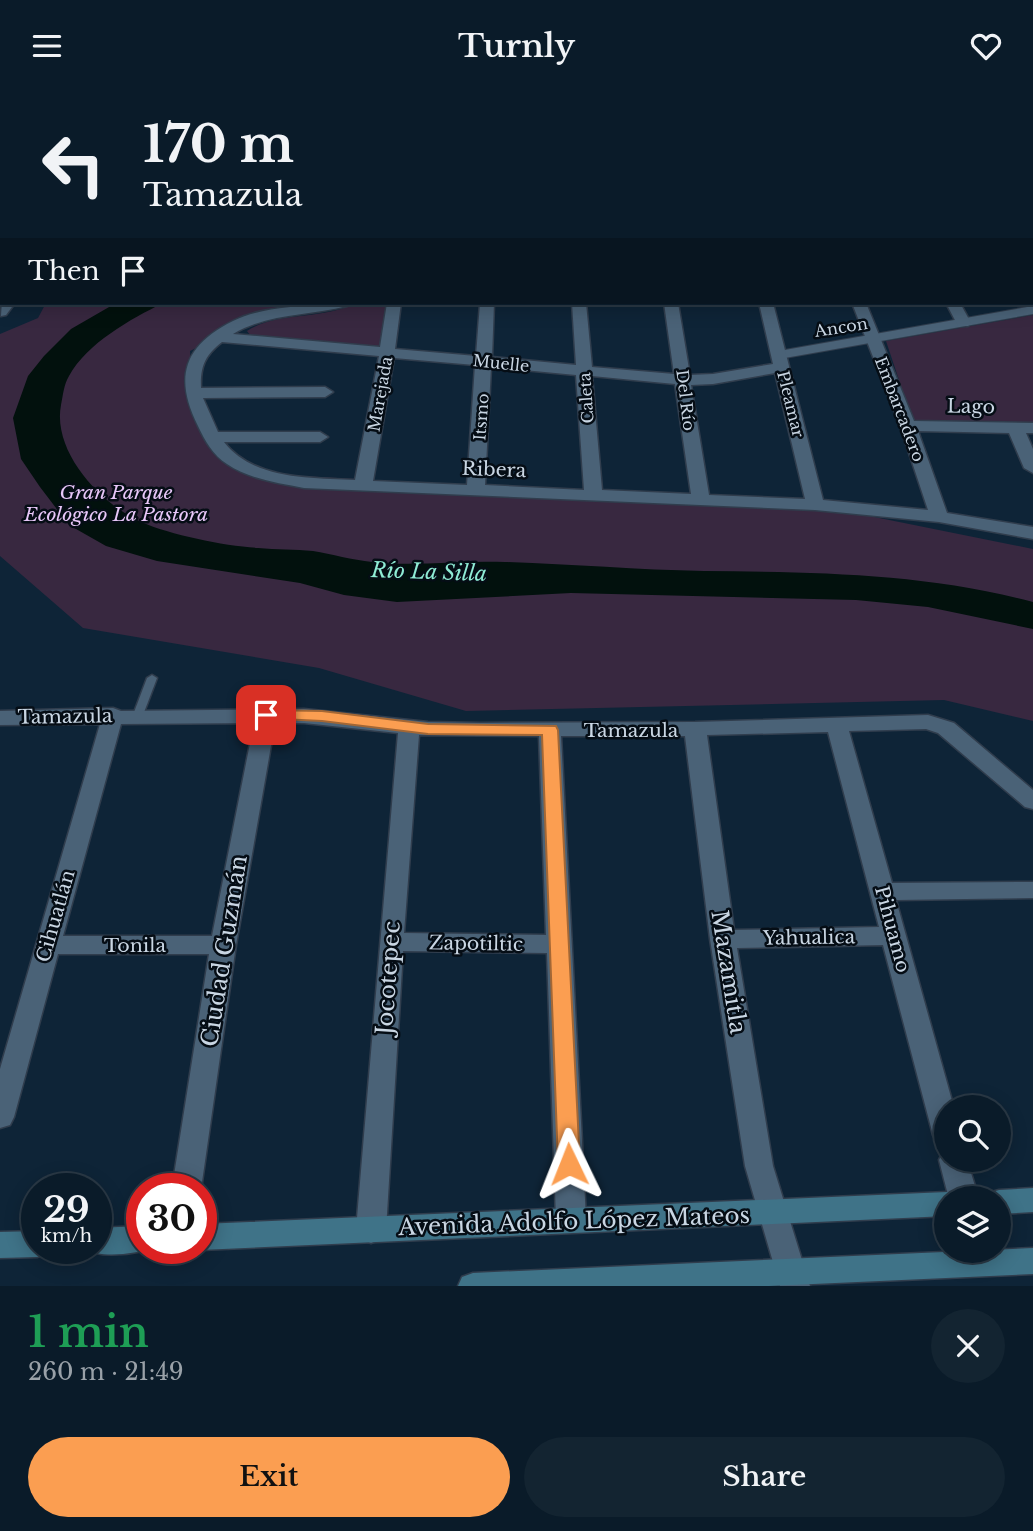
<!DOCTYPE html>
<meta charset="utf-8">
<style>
:root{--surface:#0a1b29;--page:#132431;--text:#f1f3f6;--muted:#99a1a8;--line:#2a3946;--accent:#fb9e51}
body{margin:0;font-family:"Libre Baskerville",serif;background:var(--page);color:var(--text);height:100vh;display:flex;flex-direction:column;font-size:26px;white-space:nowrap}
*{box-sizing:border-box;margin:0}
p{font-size:23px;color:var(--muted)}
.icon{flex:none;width:38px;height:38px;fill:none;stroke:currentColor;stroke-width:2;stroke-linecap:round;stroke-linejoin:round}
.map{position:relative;height:1195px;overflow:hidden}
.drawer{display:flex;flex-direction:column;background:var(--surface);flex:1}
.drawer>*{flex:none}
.top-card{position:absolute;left:0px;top:0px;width:1034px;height:214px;box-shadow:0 4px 18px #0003,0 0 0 2px var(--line);background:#0a1b29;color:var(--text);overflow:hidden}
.controls{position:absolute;left:934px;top:1004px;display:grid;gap:14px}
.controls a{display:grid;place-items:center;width:77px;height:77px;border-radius:50%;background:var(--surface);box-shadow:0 4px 18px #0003,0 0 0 2px var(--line);font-size:35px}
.speed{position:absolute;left:21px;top:1082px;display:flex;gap:14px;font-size:35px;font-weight:700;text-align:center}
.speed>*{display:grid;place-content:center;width:91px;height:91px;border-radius:50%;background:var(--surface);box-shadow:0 4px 18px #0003,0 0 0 2px var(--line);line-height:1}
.speed small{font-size:18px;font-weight:400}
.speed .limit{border:10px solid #d22;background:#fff;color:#111}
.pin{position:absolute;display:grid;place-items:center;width:60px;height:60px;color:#fff;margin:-30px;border-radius:14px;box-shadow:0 4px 10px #0006}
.me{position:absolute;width:77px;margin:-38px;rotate:358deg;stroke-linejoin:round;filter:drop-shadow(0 0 5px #0008)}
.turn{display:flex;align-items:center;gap:24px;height:147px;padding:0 28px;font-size:32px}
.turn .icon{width:91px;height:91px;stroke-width:2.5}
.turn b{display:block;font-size:49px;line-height:60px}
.then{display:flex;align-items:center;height:66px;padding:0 28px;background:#0003;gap:14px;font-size:26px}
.round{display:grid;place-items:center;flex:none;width:74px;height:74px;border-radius:37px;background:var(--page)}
.overview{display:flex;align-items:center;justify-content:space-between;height:119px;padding:0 28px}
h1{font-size:42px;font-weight:600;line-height:52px;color:#1e9e55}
.button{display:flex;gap:14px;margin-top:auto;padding:14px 28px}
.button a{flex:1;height:80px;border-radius:42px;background:var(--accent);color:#111;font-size:28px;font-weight:600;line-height:80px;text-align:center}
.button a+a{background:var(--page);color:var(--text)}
header{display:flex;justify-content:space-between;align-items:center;height:91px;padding:0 28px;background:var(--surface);font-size:32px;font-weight:600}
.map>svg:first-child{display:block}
.green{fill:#382840}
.water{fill:#02110d}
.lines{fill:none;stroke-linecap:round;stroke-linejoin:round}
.service-casing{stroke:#303d4d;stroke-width:3}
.pedestrian-casing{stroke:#303d4d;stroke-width:2}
.minor-casing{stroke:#303d4d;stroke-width:3}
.tertiary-casing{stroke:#303d4d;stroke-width:3}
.secondary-casing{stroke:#303d4d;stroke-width:3}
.primary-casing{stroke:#303d4d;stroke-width:3}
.service{fill:#4a6277;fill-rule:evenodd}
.pedestrian{fill:#4a6277;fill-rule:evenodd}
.minor{fill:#4a6277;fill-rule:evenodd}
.tertiary{fill:#4a6277;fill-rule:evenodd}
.secondary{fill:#3f7388;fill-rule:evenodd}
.primary{fill:#348599;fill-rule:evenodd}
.route{fill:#fb9e51;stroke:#a36735;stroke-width:2}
.labels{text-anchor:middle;stroke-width:5;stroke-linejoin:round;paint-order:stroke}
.far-street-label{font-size:16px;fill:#c9d6e3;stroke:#050d15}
.street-label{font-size:19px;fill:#c9d6e3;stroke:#050d15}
.park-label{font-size:19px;font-style:italic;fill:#e8c7f9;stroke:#050d15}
.water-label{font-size:21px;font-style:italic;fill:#8fecd5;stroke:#050d15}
.near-street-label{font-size:23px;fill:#c9d6e3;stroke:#050d15}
</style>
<header><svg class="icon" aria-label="menu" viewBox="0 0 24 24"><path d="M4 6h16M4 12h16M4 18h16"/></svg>Turnly<svg class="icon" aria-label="heart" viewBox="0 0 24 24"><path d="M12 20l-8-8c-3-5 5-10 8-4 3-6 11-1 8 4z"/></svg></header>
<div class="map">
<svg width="1033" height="1195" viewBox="0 0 1033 1195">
<rect width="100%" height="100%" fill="#0e2437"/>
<g class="green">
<path d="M74,0H603L604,2H73Z"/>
<path d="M46,212H342L260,226L190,260L193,302L225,363L267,383L815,414L1033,458V630L944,609L466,620L319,577L83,537L0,465V243L38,227Z"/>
<path d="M355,212H388L384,253L376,256L250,244L247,240C279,219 322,230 355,212Z"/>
<path d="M1033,224V332H922L912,328L886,250Z"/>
</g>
<path class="water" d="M116,212H163C131,228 87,252 69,285C64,293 63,304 61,314C52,361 101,413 141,431C171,444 225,455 258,457C276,459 295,458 313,460C332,463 352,469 372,471C416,476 460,469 505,471C571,473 637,479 704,480C815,481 925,482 1033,511V538L928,516L856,509L571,502L397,511L344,504L300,492L157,470L106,455L69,434L40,396L21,368L13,327L28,285L44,265L71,238Z"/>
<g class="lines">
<g class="service-casing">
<path id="service" d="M152,584L157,587L143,624L142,626H134L133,624L147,587Z"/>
</g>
<g class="pedestrian-casing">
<path id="pedestrian" d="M1033,215V223L779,268L772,264L779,260Z"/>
</g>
<g class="minor-casing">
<g id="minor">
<path d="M597,0H609L610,2H598Z"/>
<path d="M699,0H712L714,2H701Z"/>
<path d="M775,0H788L790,2H777Z"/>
<path d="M852,0H864L866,2H854Z"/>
<path d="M924,0H937L939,2H926Z"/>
<rect x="0" y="80" width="2" height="8"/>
<rect x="0" y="144" width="2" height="8"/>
<rect x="1032" y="178" width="1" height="9"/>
<path d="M2,210L15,212L6,224L1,225Z"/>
<path d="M323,212H349L347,215C309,225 268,222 233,243L380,256L387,212H401L395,258L476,265L480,212H494L492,266L576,274L572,212H586L592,276L674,283L664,212H678L690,284L713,283L773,273L759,212H773L823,409L928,419L900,335L852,212H866L914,330L1033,332V342H1026L1033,358V382L1024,377L1009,342L918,340L947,422L1033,436V448L939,431L815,419L304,397C278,392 249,388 227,373C213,364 205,350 198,335C174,287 183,255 233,230C261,216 293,217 323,212ZM222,251L379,265L355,389C312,387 253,389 224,351H320L328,346L320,341H218L203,307L325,306L333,301L325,296L201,297C200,276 205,264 222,251ZM394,267L475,274L467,394L373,390ZM491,276L576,284L584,399L485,394ZM775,282L805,408L709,404L691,294L713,293ZM592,285L675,293L691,403L602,399Z"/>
<path d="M946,212H960L971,232L968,235H958Z"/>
<path d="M113,617L121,620L304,618L428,631L480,632L695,631L928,624L954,632L1033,699V718L1025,716L938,642L926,638L849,640L892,792L1033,791V807L896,809L954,1017H947V1055L937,1052L933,1044L883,854L737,857L773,1075L810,1195H780L745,1075L710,848L685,645H561L586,1128L581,1137L571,1140L561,1137L556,1128L547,862L403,860L386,1139L381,1148L371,1152L361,1148L356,1139L398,642L304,632H275L236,854L201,1098L172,1097L209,863H58L14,1026L10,1034L0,1037V978L100,633L0,634V620ZM254,632L212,845H63L121,633ZM828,641L879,836L734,839L707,644ZM419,644L539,645L546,844L404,842Z"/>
<path d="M947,1059V1069H967L979,1108H949L939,1069L943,1061Z"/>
</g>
</g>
<g class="tertiary-casing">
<g id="tertiary">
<path d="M931,0H954L929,2Z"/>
<rect x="1032" y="44" width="1" height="8"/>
</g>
</g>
<g class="secondary-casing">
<g id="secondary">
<path d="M1033,1097V1121L999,1123V1108H986L989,1102L999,1099Z"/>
<path d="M947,1101L957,1104L959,1108H947V1125L201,1159L195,1157H201V1133Z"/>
<path d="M142,1135V1157H153C135,1163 99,1168 84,1157H96V1137Z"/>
<path d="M37,1140V1157H50L48,1162L37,1166L0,1167V1141Z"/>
<path d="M1033,1157V1183L769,1195H458L462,1186L473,1182Z"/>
</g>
</g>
<g class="primary-casing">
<g id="primary">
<path d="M44,0H56L42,2Z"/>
<path d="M0,2H3L0,11Z"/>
<path d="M2,61V71L0,72V62Z"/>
</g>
</g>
<use href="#service" class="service"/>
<use href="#pedestrian" class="pedestrian"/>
<use href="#minor" class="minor"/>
<use href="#tertiary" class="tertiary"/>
<use href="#secondary" class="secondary"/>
<use href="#primary" class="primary"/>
</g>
<path class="route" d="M266,619L322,620L428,633L556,635L558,639L580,1073L577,1079L569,1082L562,1079L558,1073L542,644L428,643L322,630L260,627L258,624L260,620Z"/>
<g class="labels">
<g class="far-street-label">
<text transform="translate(841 236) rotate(-9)" y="6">Ancon</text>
<text transform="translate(501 272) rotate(6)" y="6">Muelle</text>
<text transform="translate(380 303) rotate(-80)" y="6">Marejada</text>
<text transform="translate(586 307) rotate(-94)" y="6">Caleta</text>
<text transform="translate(686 309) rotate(83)" y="6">Del Río</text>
<text transform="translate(791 313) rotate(76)" y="6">Pleamar</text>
<text transform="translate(900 318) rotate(69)" y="6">Embarcadero</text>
<text transform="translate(481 326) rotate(-86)" y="6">Itsmo</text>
</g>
<g class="street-label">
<text transform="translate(971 315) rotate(1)" y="7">Lago</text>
<text transform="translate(494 378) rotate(2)" y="7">Ribera</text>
<text transform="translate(65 625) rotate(-1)" y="7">Tamazula</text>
<text x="631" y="646">Tamazula</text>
<text transform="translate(55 825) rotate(-74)" y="7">Cihuatlán</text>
<text transform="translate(893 838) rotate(75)" y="7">Pihuamo</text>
<text transform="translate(809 846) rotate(-1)" y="7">Yahualica</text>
<text transform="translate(476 852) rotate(1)" y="7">Zapotiltic</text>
<text x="135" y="861">Tonila</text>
</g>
<g class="park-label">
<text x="116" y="408">Gran Parque<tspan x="116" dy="22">Ecológico La Pastora</tspan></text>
</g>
<g class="water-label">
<text transform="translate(429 481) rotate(2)" y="7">Río La Silla</text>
</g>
<g class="near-street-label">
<text transform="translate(224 860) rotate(-81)" y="8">Ciudad Guzmán</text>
<text transform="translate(729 881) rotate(81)" y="8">Mazamitla</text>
<text transform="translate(388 887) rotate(-86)" y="8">Jocotepec</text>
<text transform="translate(574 1130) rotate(-2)" y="8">Avenida Adolfo López Mateos</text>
</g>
</g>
</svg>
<div class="controls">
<a><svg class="icon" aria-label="search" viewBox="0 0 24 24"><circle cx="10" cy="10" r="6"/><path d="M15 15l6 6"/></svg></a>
<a><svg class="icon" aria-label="layers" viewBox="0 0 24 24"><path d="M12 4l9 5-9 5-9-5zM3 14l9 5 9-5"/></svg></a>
</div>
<div class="speed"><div>29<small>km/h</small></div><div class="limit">30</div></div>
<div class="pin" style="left:266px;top:624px;background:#d93025"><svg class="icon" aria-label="arrive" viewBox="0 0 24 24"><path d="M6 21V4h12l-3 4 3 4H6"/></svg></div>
<svg class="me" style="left:569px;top:1073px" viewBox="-20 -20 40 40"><path d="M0-17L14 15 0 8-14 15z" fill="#fb9e51" stroke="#fff" stroke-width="4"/></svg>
<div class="top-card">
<div class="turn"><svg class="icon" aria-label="left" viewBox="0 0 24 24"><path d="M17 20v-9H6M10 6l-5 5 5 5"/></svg><div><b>170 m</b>Tamazula</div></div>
<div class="then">Then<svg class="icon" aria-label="arrive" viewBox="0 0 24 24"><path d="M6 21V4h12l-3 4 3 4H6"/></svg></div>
</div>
</div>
<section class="drawer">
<div class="overview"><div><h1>1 min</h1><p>260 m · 21:49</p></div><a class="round"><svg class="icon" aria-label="close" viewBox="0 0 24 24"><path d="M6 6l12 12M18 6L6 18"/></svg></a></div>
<div class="button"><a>Exit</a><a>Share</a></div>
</section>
